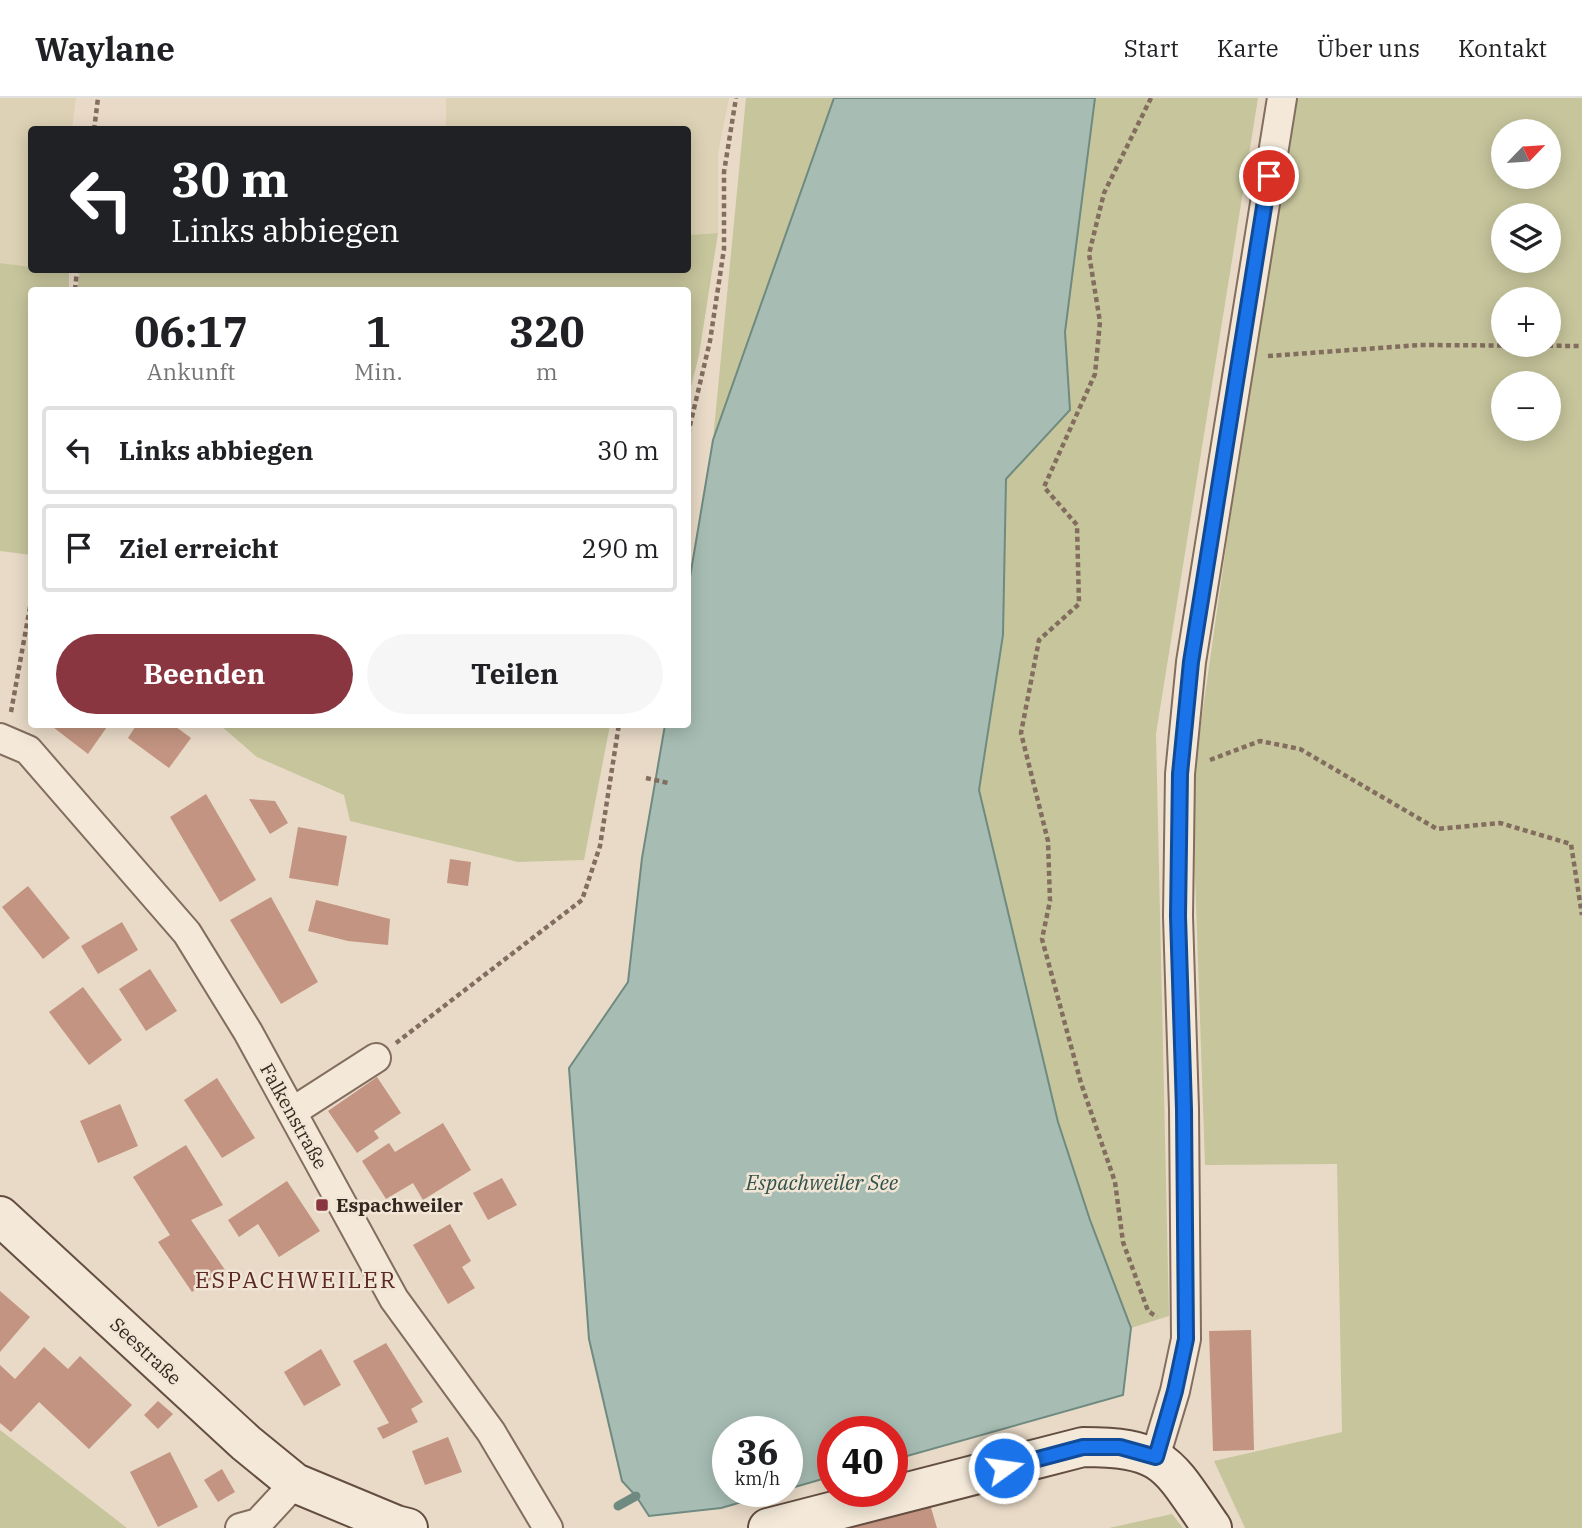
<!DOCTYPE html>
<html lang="de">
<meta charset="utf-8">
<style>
:root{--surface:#fff;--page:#f6f6f6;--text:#202124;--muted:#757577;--line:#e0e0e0;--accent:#8a3641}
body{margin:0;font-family:"IBM Plex Serif",serif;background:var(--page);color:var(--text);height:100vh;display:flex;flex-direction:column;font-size:26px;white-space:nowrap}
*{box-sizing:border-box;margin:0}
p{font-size:23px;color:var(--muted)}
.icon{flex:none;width:38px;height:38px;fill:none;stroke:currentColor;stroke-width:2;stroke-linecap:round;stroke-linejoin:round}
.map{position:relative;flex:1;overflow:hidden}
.drawer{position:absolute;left:28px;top:189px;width:663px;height:441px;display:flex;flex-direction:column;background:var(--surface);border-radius:7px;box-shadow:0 4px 18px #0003}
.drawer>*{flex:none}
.banner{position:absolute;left:28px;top:28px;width:663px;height:147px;border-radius:7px;box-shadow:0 4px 18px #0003;background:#202124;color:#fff;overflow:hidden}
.needle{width:46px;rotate:65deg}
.tools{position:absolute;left:1491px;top:21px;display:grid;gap:14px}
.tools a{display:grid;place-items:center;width:70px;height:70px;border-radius:50%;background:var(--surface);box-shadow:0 4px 18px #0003;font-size:35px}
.speed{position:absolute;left:712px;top:1318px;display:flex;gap:14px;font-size:35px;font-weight:700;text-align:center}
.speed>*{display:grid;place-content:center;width:91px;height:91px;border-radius:50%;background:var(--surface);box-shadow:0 4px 18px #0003;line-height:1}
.speed small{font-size:18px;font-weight:400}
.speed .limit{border:10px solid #d22;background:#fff;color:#111}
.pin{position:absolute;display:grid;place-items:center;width:60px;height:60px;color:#fff;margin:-30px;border:4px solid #fff;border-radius:50%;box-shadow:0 2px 7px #0007}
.me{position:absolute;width:77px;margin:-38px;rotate:76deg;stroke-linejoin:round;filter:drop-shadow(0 0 5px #0008)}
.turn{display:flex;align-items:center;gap:24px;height:147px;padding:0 28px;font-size:32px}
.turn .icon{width:91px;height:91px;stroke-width:2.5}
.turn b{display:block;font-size:49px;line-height:60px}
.eta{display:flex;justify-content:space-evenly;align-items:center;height:119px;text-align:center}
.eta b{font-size:42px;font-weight:700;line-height:49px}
.button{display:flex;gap:14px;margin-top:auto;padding:14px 28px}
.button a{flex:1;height:80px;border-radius:42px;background:var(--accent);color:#fff;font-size:28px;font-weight:700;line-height:80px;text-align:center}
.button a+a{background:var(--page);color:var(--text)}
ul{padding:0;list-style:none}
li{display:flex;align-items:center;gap:21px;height:88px;margin:0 14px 10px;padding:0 14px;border:4px solid var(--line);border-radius:7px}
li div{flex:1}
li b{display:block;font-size:26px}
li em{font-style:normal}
header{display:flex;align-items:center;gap:42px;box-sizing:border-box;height:98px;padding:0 35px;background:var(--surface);border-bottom:2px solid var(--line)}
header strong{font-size:33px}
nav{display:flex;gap:38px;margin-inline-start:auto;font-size:24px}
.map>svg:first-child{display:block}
.farmland{fill:#ddd2b5}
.green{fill:#c6c59c;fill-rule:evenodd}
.water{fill:#a7bdb4;stroke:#6f8a80;stroke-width:2}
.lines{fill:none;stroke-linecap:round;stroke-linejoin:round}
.stream{stroke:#6f8a80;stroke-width:9}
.building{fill:#c29481}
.street-casing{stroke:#826d5e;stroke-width:32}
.secondary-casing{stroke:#644e41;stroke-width:42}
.path{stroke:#826d5e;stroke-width:4.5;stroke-dasharray:5 3.5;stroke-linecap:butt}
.street{stroke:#f4e9d9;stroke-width:28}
.secondary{stroke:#f4e9d9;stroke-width:38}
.route-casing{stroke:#114b97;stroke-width:18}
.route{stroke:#1a73e8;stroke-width:12}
.poi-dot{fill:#8a3641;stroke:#f1e5d5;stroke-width:2.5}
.labels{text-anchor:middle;stroke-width:5;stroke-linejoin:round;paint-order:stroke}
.street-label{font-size:19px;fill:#342720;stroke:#f1e5d5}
.poi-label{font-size:19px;font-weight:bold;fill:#342720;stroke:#f1e5d5;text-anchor:start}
.water-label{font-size:21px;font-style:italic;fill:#31524c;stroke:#f1e5d5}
.quarter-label{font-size:23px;letter-spacing:2px;fill:#5c2925;stroke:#f1e5d5}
</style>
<header>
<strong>Waylane</strong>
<nav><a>Start</a><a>Karte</a><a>Über uns</a><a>Kontakt</a></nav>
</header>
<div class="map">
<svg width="1582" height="1430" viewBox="0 0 1582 1430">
<rect width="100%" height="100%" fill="#e9dac7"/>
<g class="farmland">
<path d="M0,0H76L72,31L32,32L31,169L0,165Z"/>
<path d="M446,0H729L718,55V135L688,137V32L446,31Z"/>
</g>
<g class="green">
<path d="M746,0H834L713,342Z"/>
<path d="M1095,0H1258L1156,636L1169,1218L1131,1230L1090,1122L1058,1024L979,691L1003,537L1006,381L1070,312L1065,234Z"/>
<path d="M1290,0H1582V1430H1245L1214,1363L1342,1334L1337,1066L1205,1067L1192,688ZM1503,33H1549V79H1503ZM1503,117H1549V163H1503ZM1503,201H1549V247H1503ZM1503,285H1549V331H1503Z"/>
<path d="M718,135L699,257L688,301V192H77L80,172H688V137Z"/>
<path d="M0,165L31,169L32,172L69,174V192H32L31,457L0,453Z"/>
<path d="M220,627H610L584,762L518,764L350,723L344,697L257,659Z"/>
<path d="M0,1332L127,1430H0Z"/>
<path d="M1172,1416L1183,1430H1109Z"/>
</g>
<path class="water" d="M834,0H1095L1065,234L1070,312L1006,381L1003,537L979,692L1058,1024L1090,1122L1131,1230L1123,1297L893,1362L892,1334H833V1378L788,1391V1334H728V1393H781L721,1410L649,1418L636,1398L622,1383L589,1241L569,970L628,884L642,760L665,627L688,626V491L713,342Z"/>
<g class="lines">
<path class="stream" d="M618,1408L636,1398"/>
</g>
<g class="building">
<path d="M49,626H109L88,656Z"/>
<path d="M137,626H172L191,640L169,670L128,640Z"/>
<path d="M206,696L256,782L220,804L170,719Z"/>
<path d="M249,701L275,703L288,725L270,736Z"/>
<path d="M298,729L347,738L338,788L289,780Z"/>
<path d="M450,761L471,764L468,788L447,785Z"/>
<path d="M28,788L70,840L43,861L2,809Z"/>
<path d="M271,799L318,884L281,906L230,822Z"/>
<path d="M316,802L390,821L388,847L348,843L308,833Z"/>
<path d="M122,824L138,852L98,876L81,848Z"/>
<path d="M150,871L177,913L146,933L119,891Z"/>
<path d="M83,889L122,942L89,967L49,914Z"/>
<path d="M377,979L401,1015L374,1033L379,1040L357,1055L328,1013Z"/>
<path d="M217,980L255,1040L222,1060L184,1002Z"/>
<path d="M120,1006L138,1048L98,1065L80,1023Z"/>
<path d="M443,1025L471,1072L423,1102L413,1085L386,1101L362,1063L389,1045L395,1054Z"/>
<path d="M186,1047L223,1107L191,1122L225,1172L192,1194L158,1144L170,1137L133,1079Z"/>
<path d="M502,1080L517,1107L488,1122L473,1095Z"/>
<path d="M287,1083L320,1133L279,1159L258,1126L239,1139L228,1122Z"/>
<path d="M450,1126L471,1163L462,1169L475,1190L448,1206L413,1147Z"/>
<path d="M0,1193L30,1219L0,1254Z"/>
<path d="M1251,1232L1254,1352L1213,1353L1209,1233Z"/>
<path d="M386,1245L423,1304L411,1311L418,1324L383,1341L377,1330L389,1325L353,1263Z"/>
<path d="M44,1249L68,1271L80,1258L132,1307L89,1351L39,1304L11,1334L0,1325V1267L15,1281Z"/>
<path d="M321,1251L341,1287L304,1308L284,1274Z"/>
<path d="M158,1303L173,1316L158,1331L144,1317Z"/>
<path d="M448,1339L462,1374L425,1387L412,1353Z"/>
<path d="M170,1354L198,1409L158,1429L130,1374Z"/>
<path d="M222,1371L235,1394L218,1404L204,1382Z"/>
<path d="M929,1403L937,1430H842Z"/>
</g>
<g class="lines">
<g class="street-casing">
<g id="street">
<path d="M0,640L28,652L187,835L248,934L394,1201L491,1334L548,1430"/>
<path d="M292,1014L376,960"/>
<path d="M1155,1359L1175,1293L1186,1241L1184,1011L1178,818L1180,676L1191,564L1282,0"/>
<path d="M240,1430L258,1425L295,1385"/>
</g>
</g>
<g class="secondary-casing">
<g id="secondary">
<path d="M0,1118L246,1345L295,1385L396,1427L408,1430"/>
<path d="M768,1430L1083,1349C1166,1349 1168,1367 1212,1430"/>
</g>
</g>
<g class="path">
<path d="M1151,0L1104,95L1089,156L1100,224L1095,276L1044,389L1077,427L1079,506L1039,542L1021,635L1048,743L1050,803L1042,841L1081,985L1115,1084L1123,1144L1148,1213L1157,1219"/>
<path d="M94,32L98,0"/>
<path d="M75,192L77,172"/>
<path d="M1268,258L1420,247L1582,248"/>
<path d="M688,336L710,243L724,151V74L736,0"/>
<path d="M11,614L32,498"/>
<path d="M1210,662L1260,643L1300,651L1437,731L1500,725L1571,746L1582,817"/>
<path d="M646,680L668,685"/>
<path d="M396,945L582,802L600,748L619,626"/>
</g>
<use href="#street" class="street"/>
<use href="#secondary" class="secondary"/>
</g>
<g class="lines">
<g class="route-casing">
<path id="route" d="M1004,1370L1083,1349H1120L1156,1359L1175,1293L1186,1241L1184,1011L1178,818L1180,676L1191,564L1269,78"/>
</g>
<use href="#route" class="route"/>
</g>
<rect class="poi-dot" x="315" y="1100" width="14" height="14" rx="3.5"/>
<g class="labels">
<g class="street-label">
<text transform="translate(294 1018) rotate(61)" y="7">Falkenstraße</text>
<text transform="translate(146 1253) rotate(43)" y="7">Seestraße</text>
</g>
<g class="poi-label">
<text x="336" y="1114">Espachweiler</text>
</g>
<g class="water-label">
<text x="822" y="1092">Espachweiler See</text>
</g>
<g class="quarter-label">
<text x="296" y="1190">ESPACHWEILER</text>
</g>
</g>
</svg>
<div class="tools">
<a><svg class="needle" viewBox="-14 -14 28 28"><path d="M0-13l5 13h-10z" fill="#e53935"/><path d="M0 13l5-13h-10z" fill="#757577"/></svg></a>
<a><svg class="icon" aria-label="layers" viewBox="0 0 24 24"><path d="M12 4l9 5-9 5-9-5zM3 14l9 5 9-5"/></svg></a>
<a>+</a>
<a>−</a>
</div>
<div class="speed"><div>36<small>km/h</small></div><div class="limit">40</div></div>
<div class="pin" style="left:1269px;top:78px;background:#d93025"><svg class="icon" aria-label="arrive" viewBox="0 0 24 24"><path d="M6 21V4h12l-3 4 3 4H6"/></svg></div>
<svg class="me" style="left:1004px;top:1370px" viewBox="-20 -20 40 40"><circle r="17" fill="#1a73e8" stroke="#fff" stroke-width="3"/><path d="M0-11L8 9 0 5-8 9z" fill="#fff"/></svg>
<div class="banner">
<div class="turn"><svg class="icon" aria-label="left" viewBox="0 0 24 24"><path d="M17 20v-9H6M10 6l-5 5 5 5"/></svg><div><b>30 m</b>Links abbiegen</div></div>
</div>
<section class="drawer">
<div class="eta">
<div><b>06:17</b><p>Ankunft</p></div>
<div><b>1</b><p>Min.</p></div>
<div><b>320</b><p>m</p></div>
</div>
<ul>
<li><svg class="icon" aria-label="left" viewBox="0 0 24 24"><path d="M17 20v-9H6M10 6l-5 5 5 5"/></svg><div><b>Links abbiegen</b></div><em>30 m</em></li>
<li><svg class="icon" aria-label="arrive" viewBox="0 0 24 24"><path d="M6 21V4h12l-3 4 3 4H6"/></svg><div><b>Ziel erreicht</b></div><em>290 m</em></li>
</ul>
<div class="button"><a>Beenden</a><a>Teilen</a></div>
</section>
</div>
